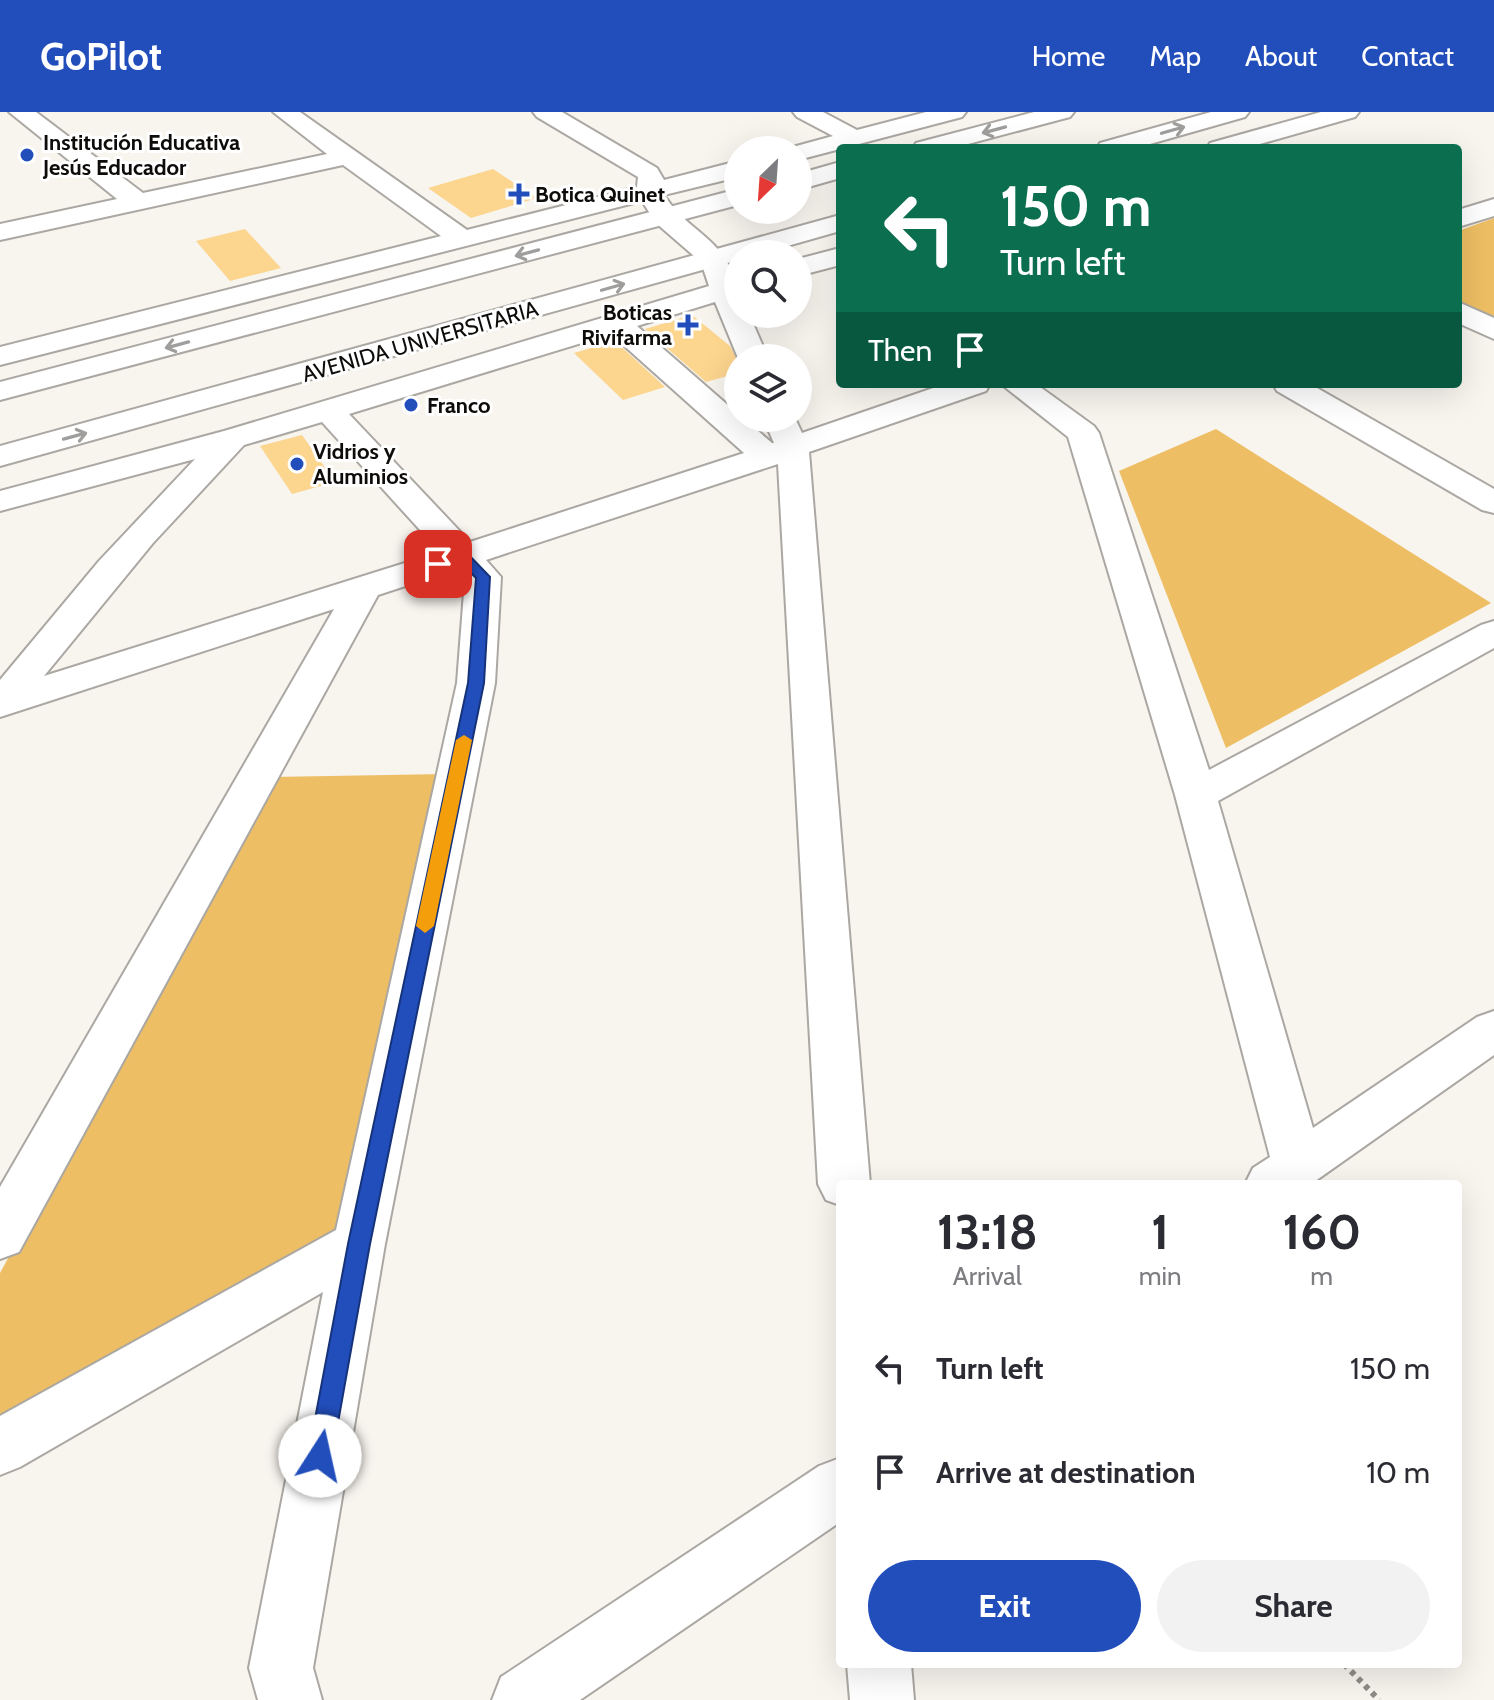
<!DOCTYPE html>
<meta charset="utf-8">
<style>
:root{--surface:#fff;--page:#f2f2f3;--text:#2b2b33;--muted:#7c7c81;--accent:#224ebc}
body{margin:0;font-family:Cabin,sans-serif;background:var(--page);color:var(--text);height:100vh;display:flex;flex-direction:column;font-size:30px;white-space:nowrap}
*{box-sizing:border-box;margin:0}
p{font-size:26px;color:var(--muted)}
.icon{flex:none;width:44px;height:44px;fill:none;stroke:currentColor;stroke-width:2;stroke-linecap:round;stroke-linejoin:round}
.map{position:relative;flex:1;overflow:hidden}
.drawer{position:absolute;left:836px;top:1068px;width:626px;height:488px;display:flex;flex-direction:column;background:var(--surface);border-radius:8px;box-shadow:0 8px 32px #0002}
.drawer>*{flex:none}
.guide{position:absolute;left:836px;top:32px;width:626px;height:244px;border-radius:8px;box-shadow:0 8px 32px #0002;background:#0b6e4f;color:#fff;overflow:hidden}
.needle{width:52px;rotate:205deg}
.buttons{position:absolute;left:724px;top:24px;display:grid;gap:16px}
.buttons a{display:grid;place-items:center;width:88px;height:88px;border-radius:50%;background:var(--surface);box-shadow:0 8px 32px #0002;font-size:40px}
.pin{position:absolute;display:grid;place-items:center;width:68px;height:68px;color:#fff;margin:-34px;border-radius:16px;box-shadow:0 4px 12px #0006}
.me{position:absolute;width:88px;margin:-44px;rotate:10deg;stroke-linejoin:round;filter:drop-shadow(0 0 6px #0008)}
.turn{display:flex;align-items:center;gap:28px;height:168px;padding:0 32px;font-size:36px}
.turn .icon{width:104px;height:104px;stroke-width:2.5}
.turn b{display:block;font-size:56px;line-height:68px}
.then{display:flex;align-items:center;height:76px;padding:0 32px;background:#0003;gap:16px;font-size:30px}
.eta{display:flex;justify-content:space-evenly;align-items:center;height:136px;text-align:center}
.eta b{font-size:48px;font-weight:700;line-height:56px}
.primary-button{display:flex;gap:16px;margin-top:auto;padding:16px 32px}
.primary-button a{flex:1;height:92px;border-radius:48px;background:var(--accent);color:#fff;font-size:32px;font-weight:700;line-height:92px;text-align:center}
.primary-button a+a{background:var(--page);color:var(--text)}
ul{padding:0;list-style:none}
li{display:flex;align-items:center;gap:24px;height:104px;padding:0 32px}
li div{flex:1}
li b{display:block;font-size:30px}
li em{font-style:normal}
header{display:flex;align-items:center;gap:48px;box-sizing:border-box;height:112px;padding:0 40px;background:var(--accent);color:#fff}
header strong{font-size:38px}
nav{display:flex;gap:44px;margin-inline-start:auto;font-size:28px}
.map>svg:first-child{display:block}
.green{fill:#edbe63}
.building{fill:#fcd58e}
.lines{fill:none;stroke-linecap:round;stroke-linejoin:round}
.street-casing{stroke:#aba7a2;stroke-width:4}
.secondary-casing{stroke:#aba7a2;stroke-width:4}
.path{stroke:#8f8c88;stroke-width:6;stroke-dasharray:5 5;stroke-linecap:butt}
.street{fill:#fff;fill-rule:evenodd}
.secondary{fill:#fff;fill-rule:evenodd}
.oneway{stroke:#9f9e9d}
.route{fill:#224ebc;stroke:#16337a;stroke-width:2}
.slow{fill:#f59e0b}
.poi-dot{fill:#224ebc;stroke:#fff;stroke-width:3}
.labels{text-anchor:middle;stroke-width:6;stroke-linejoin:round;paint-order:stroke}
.far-poi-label{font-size:22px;font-weight:bold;fill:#0e0c0a;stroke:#fff;text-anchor:start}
.far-street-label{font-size:22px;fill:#0e0c0a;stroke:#fff}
</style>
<header>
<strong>GoPilot</strong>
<nav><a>Home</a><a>Map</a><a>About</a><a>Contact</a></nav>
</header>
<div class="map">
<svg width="1494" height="1588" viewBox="0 0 1494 1588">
<rect width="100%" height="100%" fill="#f8f4ee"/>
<g class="green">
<path d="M1494,106V208L1458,189V119Z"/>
<path d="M1216,317L1491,491L1226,636L1119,359Z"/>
<path d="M446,662L340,1116L0,1309V1161L272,665Z"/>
</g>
<g class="building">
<path d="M493,57L537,86L471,106L428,76Z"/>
<path d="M245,117L281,156L230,169L196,129Z"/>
<path d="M692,203L730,234L738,249V261L706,270L645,217Z"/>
<path d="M615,229L665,275L623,288L574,241Z"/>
<path d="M302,323L335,370L292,382L260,334Z"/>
</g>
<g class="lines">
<g class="street-casing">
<g id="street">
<path d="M9,0H36L143,81L327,42L273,0H300L467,118L637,75L638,65L537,5L533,0H562L657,56L664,68L738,49V65L664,83C687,119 721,125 734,166H738V202H749L768,246H738L715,190L637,214L738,302V306H743L772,331H774L763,306H795L802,321L945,272H990L986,279L809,340L870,1072H840V1093L826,1088L818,1072L778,352L486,448L501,465L495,571L385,1132L313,1556L322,1588H258L249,1556L323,1180L20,1355L0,1363V1304L336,1118L457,571L465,467L457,457L378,483L19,1140L0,1147V1075L334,497L0,605V568L99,449L195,347L0,399V379L224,319L709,174L701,150L656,111L642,89L0,253V235L441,124L343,53L0,128V112L117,87ZM611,222L744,341L470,430L349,302ZM322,310L440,440L44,564L153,431L244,333Z"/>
<path d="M793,0H823L857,18L926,0H966L962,5L798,48V38H788L789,36L833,24L797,5Z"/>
<path d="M1321,0H1359L1355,5L1246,36H1207L1210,31Z"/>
<path d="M1494,87V104L1458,115V98Z"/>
<path d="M840,136V153L798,164V147Z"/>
<path d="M1458,190L1494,206V227L1458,211Z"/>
<path d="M1001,272H1036L1094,314L1099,321L1209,658L1481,513L1494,509V536L1218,689L1313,1016L1477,905L1494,899V943L1311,1072H1245L1253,1056L1270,1045L1175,683L1068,325Z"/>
<path d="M1273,272H1310L1494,377V401L1482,398L1277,279Z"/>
<path d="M840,1346V1410L580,1588H492L501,1565L819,1354Z"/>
<path d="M847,1552H911L914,1588H850Z"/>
</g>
</g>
<g class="secondary-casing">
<g id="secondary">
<path d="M1034,0H1074L1070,5L953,36H913L916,31Z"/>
<path d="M1211,0H1249L1245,5L1136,36H1097L1100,31Z"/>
<path d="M840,50V66L798,78V62Z"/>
<path d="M738,77V93L0,288V270Z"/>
<path d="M840,103V119L759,142H738V148L0,354V334Z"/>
</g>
</g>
<path class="path" d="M1344,1552L1379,1588"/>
<use href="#street" class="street"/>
<use href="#secondary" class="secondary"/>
</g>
<defs><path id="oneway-shaft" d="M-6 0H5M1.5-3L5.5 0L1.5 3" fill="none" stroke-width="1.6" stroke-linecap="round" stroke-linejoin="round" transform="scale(2)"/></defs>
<g class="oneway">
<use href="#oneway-shaft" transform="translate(994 18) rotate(165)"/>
<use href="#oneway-shaft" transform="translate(1173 18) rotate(-16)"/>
<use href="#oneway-shaft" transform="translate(527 141) rotate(165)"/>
<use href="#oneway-shaft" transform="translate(613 175) rotate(-16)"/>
<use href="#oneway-shaft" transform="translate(177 233) rotate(165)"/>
<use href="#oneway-shaft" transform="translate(75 324) rotate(-15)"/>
</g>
<path class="route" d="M462,439L467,441L490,465L484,571L370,1132L332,1344L328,1352L320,1356L312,1352L308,1344L348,1132L468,571L476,466L460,450L438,457L430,452Z"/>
<path class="slow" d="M464,623L472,628L434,814L425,821L416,814L456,628Z"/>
<g class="poi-dot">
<circle cx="27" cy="43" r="8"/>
<path d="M515 70h8v8h8v8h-8v8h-8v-8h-8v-8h8z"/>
<path d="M684 201h8v8h8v8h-8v8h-8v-8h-8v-8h8z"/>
<circle cx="411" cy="293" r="8"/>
<circle cx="297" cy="352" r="8"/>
</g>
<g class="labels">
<g class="far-poi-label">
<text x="43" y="38">Institución Educativa<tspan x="43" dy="25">Jesús Educador</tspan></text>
<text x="535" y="90">Botica Quinet</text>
<text x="672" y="208" text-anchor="end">Boticas<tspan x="672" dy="25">Rivifarma</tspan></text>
<text x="427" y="301">Franco</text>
<text x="313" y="347">Vidrios y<tspan x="313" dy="25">Aluminios</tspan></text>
</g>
<g class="far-street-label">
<text transform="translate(420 229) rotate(-16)" y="8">AVENIDA UNIVERSITARIA</text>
</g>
</g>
</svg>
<div class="buttons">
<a><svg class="needle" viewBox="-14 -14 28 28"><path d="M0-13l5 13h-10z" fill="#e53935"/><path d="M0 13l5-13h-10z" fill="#7c7c81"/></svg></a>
<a><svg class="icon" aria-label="search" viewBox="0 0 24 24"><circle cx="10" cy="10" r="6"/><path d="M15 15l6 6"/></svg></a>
<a><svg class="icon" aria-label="layers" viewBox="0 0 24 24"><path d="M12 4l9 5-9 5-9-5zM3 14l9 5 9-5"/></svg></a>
</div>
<div class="pin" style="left:438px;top:452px;background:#d93025"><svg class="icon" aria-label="arrive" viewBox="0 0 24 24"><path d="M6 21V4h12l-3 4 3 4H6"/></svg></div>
<svg class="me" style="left:320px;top:1344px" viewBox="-20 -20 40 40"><circle r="19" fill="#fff"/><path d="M0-13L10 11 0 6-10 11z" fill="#224ebc"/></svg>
<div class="guide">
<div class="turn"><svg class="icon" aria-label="left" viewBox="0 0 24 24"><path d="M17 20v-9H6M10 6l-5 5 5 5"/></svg><div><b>150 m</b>Turn left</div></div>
<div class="then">Then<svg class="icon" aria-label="arrive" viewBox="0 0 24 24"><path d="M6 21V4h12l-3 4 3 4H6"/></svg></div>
</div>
<section class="drawer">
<div class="eta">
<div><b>13:18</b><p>Arrival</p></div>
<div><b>1</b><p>min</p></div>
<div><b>160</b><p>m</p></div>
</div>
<ul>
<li><svg class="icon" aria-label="left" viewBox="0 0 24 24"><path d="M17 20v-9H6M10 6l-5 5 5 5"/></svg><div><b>Turn left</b></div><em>150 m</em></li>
<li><svg class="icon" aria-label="arrive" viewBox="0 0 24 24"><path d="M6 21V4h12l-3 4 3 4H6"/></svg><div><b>Arrive at destination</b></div><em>10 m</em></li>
</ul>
<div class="primary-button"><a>Exit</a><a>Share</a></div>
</section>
</div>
